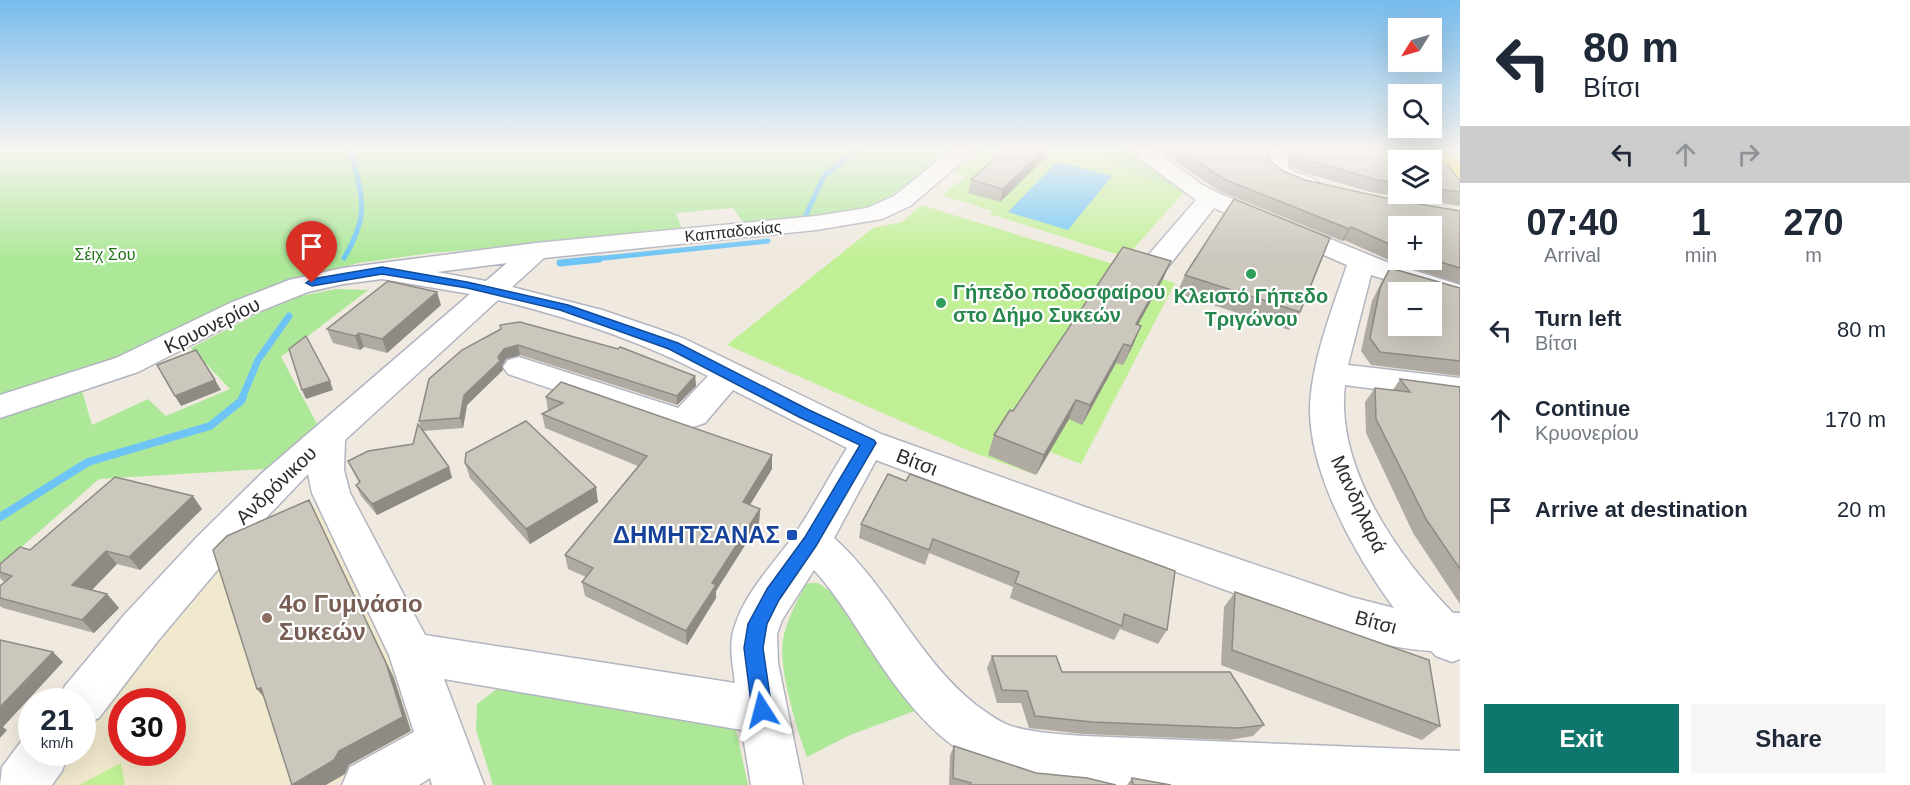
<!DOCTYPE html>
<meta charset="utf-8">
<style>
:root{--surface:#fff;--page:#f6f6f7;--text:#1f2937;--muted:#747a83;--accent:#0f766e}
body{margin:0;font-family:Arial,sans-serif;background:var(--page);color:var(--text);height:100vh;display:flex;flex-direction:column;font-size:22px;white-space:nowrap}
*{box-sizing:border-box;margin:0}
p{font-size:20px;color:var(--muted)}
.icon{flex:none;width:33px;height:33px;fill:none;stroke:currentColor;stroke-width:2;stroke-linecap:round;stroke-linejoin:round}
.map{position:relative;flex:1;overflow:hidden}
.drawer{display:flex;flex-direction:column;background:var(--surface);width:450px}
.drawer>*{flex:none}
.hud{background:#fff;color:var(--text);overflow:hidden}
.needle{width:39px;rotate:233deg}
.tools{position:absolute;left:1388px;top:18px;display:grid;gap:12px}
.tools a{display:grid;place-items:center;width:54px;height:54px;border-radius:0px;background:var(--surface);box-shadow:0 6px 24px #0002;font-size:30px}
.speed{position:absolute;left:18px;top:688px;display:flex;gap:12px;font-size:30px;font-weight:700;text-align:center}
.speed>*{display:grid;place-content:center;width:78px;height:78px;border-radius:50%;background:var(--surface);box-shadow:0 6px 24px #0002;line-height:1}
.speed small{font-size:15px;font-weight:400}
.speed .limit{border:9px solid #d22;background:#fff;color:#111}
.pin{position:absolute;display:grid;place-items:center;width:51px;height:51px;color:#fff;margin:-62px -26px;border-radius:50% 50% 50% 0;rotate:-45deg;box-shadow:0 0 6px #0007}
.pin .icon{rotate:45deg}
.me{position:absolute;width:66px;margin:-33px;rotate:351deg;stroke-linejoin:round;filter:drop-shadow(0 0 4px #0008)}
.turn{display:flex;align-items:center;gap:21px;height:126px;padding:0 24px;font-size:27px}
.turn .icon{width:78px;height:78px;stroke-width:2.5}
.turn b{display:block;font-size:42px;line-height:51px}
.lanes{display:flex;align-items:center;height:57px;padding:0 24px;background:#0003;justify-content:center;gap:30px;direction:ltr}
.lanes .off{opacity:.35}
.eta{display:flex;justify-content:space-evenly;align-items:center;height:102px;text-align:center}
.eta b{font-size:36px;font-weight:700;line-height:42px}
.action{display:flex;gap:12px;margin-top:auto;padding:12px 24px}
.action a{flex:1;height:69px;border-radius:0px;background:var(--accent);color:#fff;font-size:24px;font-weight:700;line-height:69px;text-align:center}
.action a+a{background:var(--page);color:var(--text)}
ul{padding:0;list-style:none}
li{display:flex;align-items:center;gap:18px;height:90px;padding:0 24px}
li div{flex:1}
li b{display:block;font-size:22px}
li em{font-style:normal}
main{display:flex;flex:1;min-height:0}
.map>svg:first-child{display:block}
.education{fill:#f1e9ce;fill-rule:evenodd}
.green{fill:#ade899}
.pitch{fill:#c0ef95}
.water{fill:#6ec5f5}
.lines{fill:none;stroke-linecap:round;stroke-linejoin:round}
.stream-far2{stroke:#6ec5f5;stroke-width:5}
.stream-far1{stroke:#6ec5f5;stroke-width:7}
.stream{stroke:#6ec5f5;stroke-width:8}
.minor-casing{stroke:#b3b4c1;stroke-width:3}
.major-casing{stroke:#c8c8c8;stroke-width:3}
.minor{fill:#fff;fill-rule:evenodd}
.major{fill:#f8e25b;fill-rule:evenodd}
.wall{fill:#afaba3;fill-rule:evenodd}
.shaded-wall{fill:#8e8b84}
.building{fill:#cbc7bd;stroke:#8e8b84;stroke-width:1.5;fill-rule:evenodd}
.route{fill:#1a73e8;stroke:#114b97;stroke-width:1.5}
.leisure-dot{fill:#2e9e5b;stroke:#fff;stroke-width:2}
.transit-dot{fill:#1a4fb4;stroke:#fff;stroke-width:2}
.education-dot{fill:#8d6e63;stroke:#fff;stroke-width:2}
.labels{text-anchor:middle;stroke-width:4.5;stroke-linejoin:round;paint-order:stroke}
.far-street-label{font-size:16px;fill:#2d2d2d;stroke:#fff}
.far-park-label{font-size:16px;fill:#217017;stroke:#fff}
.leisure-label{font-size:20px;font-weight:bold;fill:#27864d;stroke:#fff;text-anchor:start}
.street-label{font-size:20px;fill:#2d2d2d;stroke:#fff}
.near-transit-label{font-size:24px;font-weight:bold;fill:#164399;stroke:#fff;text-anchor:end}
.near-education-label{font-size:24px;font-weight:bold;fill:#785e54;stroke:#fff;text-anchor:start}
</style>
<main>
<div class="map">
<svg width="1460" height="785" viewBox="0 0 1460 785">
<rect width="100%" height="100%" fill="#efe9df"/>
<path class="education" d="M317,505L425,732L333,785H32L56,753H82L83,717L218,555ZM122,702H172V753H122Z"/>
<g class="green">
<path d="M0,149H955L873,209L746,226L733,208L676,213L683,232L431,253L358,263L299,280L142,353L0,401Z"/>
<path d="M1070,149H1129L1185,191L1136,174L1104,158Z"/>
<path d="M336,289L368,290L281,357L322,433L282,468L99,479L0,566V414L81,387L92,425L148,399L166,416L230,389L191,348L286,299Z"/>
<path d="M811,583H818L837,596L920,709L850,735L807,757C797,731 778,666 783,640C786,621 797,601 806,584Z"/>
<path d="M498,688L736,730L748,785H493L476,730L477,704Z"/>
</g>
<g class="pitch">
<path d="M981,149H1070L1104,158L1136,174L1185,191L1126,257L990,214L992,211L942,195L966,176L955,172Z"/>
<path d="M921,205L1175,283L1081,464L1050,452L1036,475L972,452L727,345L873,228L902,222Z"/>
<path d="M121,763L125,785H79Z"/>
</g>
<path class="water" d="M1057,162L1112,176L1068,230L1008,212Z"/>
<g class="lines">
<g class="stream-far2">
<path d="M805,217L824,176L858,149"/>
<path d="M344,258C371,213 362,196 350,149"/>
<path d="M585,260L768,241"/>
</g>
<g class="stream-far1">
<path d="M560,263L599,259"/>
<path d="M242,398L258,360L289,316"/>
</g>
<path class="stream" d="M0,517L88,462L210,426L241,401L243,397"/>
<g class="minor-casing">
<g id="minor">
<path d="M953,149H977L910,206L882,219L816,230L544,258L512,287L602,310L658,329L685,339L881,434L1085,507L1351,597L1394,608C1354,554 1302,462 1311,393C1316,349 1333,307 1347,265L1214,208L1164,272L1154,274L1144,272L1141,266L1144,260L1196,200L1127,149H1152L1201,184L1218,193L1384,261L1460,285V302L1371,275L1348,365L1460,378V400L1345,385C1335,467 1398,557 1453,613H1460V659L1452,662L1436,656L1431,651C1363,647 1296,615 1231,592C1113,549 994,505 876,460L834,538C889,587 918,659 976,705C987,713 999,722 1011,726C1034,733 1060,734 1084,736L1460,751V785H1067C964,776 921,727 867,644C851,619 835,593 814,570L782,620L777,634L778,663L803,785H751L742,730L444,679L484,785H432L430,778L419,785H342L350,767L414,732L389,655L312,493L308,474L225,561L157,642L99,718L82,725V702H58L65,686L125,614L197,537L261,474L470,294L382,279L343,284L308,292L250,315L138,372L0,418V395L116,358L230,303L289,280L343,268L536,243L816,216L867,208L894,196ZM507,263L486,281L437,272ZM498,300C572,318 641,341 708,376L678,408L519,357L508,360L503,367L508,374L678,432L705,423L733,390L847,448C830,475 815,504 797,531C775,563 743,593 733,632C729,648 733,667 735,683L425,635L350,493L344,470L345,440Z"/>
<path d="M1265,149H1287L1288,168C1298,176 1314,175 1321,185L1317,190C1308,192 1302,190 1293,188C1272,182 1262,172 1265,149Z"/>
<path d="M32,733V753H69L62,771L52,785H0L2,767L26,735Z"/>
</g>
</g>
<g class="major-casing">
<path id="major" d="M1424,149H1447L1460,163V184L1452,182Z"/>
</g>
<use href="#minor" class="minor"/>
<use href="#major" class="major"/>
</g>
<g class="wall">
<path d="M1005,149H1048L1046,157L1000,202L968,193L971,180Z"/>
<path d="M1157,149H1268L1270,161L1283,171L1305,180L1395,200L1460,211V284L1391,261L1344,240L1342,241L1219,191ZM1398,226H1431V260H1398Z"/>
<path d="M1289,149H1423L1460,181V206L1370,192L1305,173L1288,165ZM1398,160H1431V194H1398Z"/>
<path d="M1171,261L1163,279L1138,324L1141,326L1133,345L1123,365L1116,363L1082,425L1069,419L1036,475L988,455L994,435L1013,411Z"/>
<path d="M1390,268L1460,288V376L1371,365L1361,351L1372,301L1382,281Z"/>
<path d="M1185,275L1300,312L1289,330L1177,293Z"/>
<path d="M441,305L387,353L364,347L360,350L333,343L327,329Z"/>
<path d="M501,329L695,376L696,386L677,405L520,355L506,359L502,366L503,370L467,405L463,428L423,431L449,467L452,478L377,515L361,496L356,485L359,483L348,461L413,444L422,430L419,421Z"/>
<path d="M1400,379L1460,387V604L1413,533L1366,433L1365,402L1375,388L1393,390Z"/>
<path d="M546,397L772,469L750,505L760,509L759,523L716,591V598L687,645L585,596L582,582L586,577L568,569L565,555L638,466L545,428L542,414L548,411Z"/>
<path d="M465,463L598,502L530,544L470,478Z"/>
<path d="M888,474L1167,630L1158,644L1120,629L1114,640L1010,598L1013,587L929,553L925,565L859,538L861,524Z"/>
<path d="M202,509L140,570L117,564L92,590L107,594L119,608L94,633L3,608L0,606V586L4,582L0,578V564L30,550Z"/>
<path d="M1235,592L1440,726L1422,740L1221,665L1224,607Z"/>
<path d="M992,656L1062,672L1264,725L1253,736L1229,740L1084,734L1029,728L1021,703H997L987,668Z"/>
<path d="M954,746L1036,773L1116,785H949L950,755Z"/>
<path d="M1132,778L1171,785H1127Z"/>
</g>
<g class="shaded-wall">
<path d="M1044,149H1048L1046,157L1000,202L1003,189Z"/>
<path d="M1351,227L1344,240L1342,241L1349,229Z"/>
<path d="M1171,261L1163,279L1128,343L1136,324Z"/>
<path d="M437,292L441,305L387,353L382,339Z"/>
<path d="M1141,326L1133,345L1123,365L1131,346Z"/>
<path d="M359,333L364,347L360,350L355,336Z"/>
<path d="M1124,344L1116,363L1082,425L1090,405Z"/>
<path d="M518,345L520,355L506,359L502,366L503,370L467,405L463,428L460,418L464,395L498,357L504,349Z"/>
<path d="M695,376L696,386L677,405V396Z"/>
<path d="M215,380L221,390L181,406L175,396Z"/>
<path d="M330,381L333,390L306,399L302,390Z"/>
<path d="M1076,400L1069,419L1036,475L1044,455Z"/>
<path d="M772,455V469L743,516V502Z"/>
<path d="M449,467L452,478L377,515L372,504Z"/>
<path d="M596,487L598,502L530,544L526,529Z"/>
<path d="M193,496L202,509L140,570L129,557Z"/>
<path d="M309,500L394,678L411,731L349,765L345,774L326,785H292Z"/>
<path d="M760,509L759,523L716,591V598L687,645L686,631L712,583Z"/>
<path d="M106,551L117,564L84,598L72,585Z"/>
<path d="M107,594L119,608L94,633L82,620Z"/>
<path d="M53,652L63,662L3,727L7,730L0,738V707Z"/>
<path d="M261,688L269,704L257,689Z"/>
</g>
<g class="building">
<path d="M1005,149H1044L1003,189L971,180Z"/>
<path d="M1178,149H1268L1270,161L1283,171L1305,180L1395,200L1460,211V268L1431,259V226H1398V248L1351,227L1349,229L1224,179Z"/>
<path d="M1294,149H1423L1427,153L1434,154L1448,166L1460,181V192L1431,188V160H1398V183L1377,180L1311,161L1294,153Z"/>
<path d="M1234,199L1330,238L1300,312L1185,275Z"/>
<path d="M1123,247L1171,261L1136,324L1141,326L1131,346L1124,344L1090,405L1076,400L1044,455L994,435L1010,410L1013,411Z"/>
<path d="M1390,268L1460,288V361L1380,352L1370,338L1380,288ZM1398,292H1431V326H1398Z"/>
<path d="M388,281L437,292L382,339L359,333L355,336L327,329Z"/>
<path d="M520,322L618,349L620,347L695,376L677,396L518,345L504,349L498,357L500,361L464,395L460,418L419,421L429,379L462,350L501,329L500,325Z"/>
<path d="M306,336L330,381L302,390L289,349Z"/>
<path d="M196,350L215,380L175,396L157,365Z"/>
<path d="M1400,379L1460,387V569L1426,519L1376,419L1375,388L1410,392Z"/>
<path d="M561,382L772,455L743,502L760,509L712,583L716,585L686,631L582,582L593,568L565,555L647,456L542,414L563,403L546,397Z"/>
<path d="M526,421L596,487L526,529L465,463L466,453Z"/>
<path d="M418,424L449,467L372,504L356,485L360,482L348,461L368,451L413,444Z"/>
<path d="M888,474L906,481L910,474L1175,571L1167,630L1124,614L1122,626L1015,583L1019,572L933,539L929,550L861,524Z"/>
<path d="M115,477L193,496L129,557L106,551L72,585L107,594L82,620L0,598V586L12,576L0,572V564L20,547L30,550Z"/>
<path d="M309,500L386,663L403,717L339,751L334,760L292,785L261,688L257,689L213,550L227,536Z"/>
<path d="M1235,592L1429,660L1440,726L1232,650Z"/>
<path d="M0,640L53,652L0,707Z"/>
<path d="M992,656H1056L1062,672H1230L1264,725L1239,728L1092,722L1035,716L1027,691L1002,690Z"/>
<path d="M954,746L1036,773L1087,778L1116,785H970L971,783L953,778Z"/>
<path d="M1132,778L1171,785H1133Z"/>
</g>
<linearGradient id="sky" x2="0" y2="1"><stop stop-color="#77bbed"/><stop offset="0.58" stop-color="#f8f5f1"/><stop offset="1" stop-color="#f8f5f1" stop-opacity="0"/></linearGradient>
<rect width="1460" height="259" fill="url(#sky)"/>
<path class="route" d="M382,267L467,282L568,305L678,343L809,410L874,440L876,443L816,546L779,600L767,624L763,648L772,710L769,717L762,720L755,717L752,710L744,648L748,624L767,589L805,537L860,445L799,417L669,349L560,310L467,288L382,274L312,286L306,283L312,279Z"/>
<g class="leisure-dot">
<circle cx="1251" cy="274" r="6"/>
<circle cx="941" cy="303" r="6"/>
</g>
<rect class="transit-dot" x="786" y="529" width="12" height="12" rx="3"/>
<circle class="education-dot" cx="267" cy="618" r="6"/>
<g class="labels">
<g class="far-street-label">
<text transform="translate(733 231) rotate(-6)" y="6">Καππαδοκίας</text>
</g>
<g class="far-park-label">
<text x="105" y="260">Σέιχ Σου</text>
</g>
<g class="leisure-label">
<text x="953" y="299">Γήπεδο ποδοσφαίρου<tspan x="953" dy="23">στο Δήμο Συκεών</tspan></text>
<text x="1251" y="303" text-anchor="middle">Κλειστό Γήπεδο<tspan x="1251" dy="23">Τριγώνου</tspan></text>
</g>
<g class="street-label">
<text transform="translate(212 325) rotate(-26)" y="7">Κρυονερίου</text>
<text transform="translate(917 462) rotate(21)" y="7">Βίτσι</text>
<text transform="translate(276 485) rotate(-44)" y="7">Ανδρόνικου</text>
<text transform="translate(1359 504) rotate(65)" y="7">Μανδηλαρά</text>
<text transform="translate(1376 622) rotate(15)" y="7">Βίτσι</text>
</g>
<g class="near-transit-label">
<text x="780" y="543">ΔΗΜΗΤΣΑΝΑΣ</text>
</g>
<g class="near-education-label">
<text x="279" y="612">4ο Γυμνάσιο<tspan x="279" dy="28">Συκεών</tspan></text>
</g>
</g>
</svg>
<div class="tools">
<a><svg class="needle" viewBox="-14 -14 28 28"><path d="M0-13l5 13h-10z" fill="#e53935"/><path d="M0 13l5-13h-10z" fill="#747a83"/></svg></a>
<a><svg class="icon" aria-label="search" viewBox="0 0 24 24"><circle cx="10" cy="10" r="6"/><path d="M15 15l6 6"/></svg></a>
<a><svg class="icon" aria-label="layers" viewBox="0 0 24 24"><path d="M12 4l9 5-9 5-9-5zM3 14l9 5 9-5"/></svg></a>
<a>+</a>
<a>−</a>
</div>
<div class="speed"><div>21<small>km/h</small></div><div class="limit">30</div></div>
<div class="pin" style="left:312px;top:283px;background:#d93025"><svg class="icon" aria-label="arrive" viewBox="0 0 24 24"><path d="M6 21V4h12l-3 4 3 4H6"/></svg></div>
<svg class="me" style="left:762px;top:710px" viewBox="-20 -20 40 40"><path d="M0-17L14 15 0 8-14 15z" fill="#1a73e8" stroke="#fff" stroke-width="4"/></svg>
</div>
<section class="drawer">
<div class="hud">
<div class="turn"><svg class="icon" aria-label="left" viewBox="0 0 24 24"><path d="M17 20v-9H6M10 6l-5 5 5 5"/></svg><div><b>80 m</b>Βίτσι</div></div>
<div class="lanes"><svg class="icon" aria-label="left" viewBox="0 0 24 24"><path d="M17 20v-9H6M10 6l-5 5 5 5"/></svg><svg class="icon off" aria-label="ahead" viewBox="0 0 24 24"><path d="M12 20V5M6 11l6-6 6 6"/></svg><svg class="icon off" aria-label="right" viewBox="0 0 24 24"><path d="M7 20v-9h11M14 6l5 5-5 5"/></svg></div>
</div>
<div class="eta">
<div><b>07:40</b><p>Arrival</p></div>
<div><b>1</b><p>min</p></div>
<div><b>270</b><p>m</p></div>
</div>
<ul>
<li><svg class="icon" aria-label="left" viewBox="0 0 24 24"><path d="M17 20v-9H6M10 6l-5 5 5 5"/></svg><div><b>Turn left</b><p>Βίτσι</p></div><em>80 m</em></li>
<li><svg class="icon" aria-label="ahead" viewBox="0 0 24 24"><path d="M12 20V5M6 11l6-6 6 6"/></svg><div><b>Continue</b><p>Κρυονερίου</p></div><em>170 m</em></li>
<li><svg class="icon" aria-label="arrive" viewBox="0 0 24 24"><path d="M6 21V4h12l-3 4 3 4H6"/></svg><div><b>Arrive at destination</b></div><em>20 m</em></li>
</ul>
<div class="action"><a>Exit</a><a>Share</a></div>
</section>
</main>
